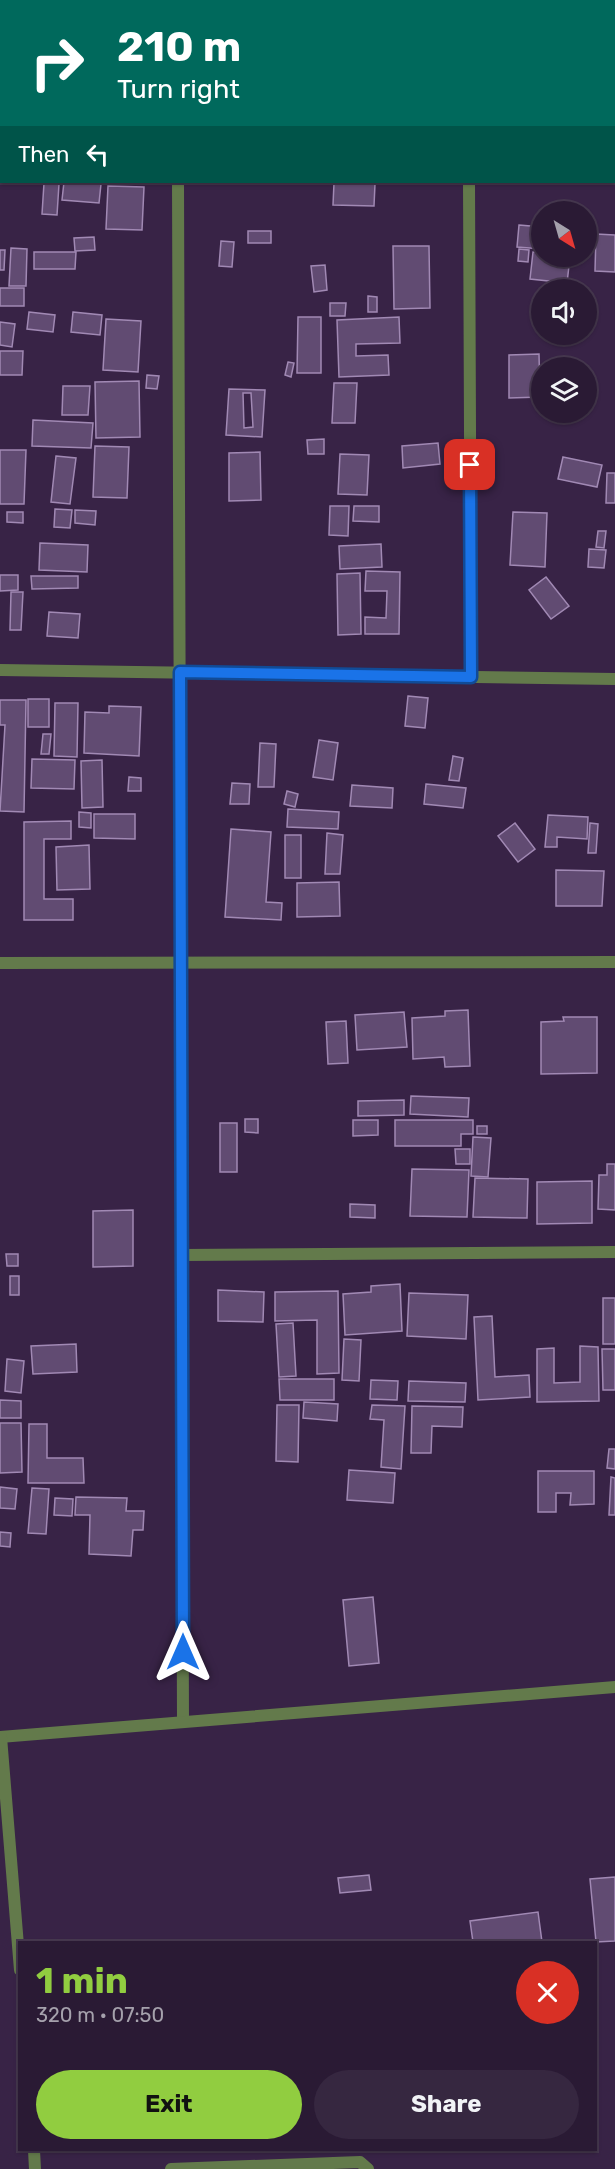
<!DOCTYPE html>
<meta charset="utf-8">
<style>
:root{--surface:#2a1a34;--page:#362740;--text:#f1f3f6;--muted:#a5a1ac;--line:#46384f;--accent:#91cd40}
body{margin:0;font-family:Rubik,sans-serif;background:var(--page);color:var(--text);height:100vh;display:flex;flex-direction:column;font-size:22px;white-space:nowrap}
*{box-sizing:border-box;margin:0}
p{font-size:20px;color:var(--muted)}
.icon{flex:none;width:33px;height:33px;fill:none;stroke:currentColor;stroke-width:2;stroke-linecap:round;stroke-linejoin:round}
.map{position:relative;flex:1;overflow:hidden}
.sheet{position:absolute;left:18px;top:1941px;width:579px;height:210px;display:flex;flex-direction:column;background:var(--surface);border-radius:0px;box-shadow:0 2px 4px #0004,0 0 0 2px var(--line)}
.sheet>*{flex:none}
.hud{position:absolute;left:0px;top:0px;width:615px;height:183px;box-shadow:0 2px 4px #0004,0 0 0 2px var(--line);background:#00695c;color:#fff;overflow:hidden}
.needle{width:39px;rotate:143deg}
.fabs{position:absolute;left:531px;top:201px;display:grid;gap:12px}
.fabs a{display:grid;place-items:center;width:66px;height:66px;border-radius:50%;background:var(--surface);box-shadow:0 2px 4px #0004,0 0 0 2px var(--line);font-size:30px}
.pin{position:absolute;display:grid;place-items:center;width:51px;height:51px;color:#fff;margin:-26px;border-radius:12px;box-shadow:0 3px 9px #0006}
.me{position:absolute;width:66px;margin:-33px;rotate:0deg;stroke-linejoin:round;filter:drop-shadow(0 0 4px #0008)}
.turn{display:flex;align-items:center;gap:21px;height:126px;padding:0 18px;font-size:27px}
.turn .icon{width:78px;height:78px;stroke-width:2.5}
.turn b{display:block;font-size:42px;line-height:51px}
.then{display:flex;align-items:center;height:57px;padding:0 18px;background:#0003;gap:12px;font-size:22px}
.round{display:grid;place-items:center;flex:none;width:63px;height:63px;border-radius:32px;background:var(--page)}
.summary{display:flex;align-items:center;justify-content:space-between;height:102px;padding:0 18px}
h1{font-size:36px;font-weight:700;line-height:45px;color:var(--accent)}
.cta{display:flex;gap:12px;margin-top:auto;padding:12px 18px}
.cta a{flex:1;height:69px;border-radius:36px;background:var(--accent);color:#111;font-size:24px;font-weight:700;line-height:69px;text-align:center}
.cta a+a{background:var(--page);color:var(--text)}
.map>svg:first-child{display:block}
.building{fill:#614b72;stroke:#a189b4;stroke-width:1.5;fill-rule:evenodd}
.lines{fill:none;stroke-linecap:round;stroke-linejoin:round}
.lane{stroke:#637a4b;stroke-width:12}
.street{stroke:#637a4b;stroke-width:12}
.route-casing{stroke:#114b97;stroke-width:15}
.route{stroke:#1a73e8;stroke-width:10}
</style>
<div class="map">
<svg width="615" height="2169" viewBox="0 0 615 2169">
<rect width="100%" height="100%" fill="#382346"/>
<g class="building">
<path d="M64,182L101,184L99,203L62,200Z"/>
<path d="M44,183L59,184L57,215L42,214Z"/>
<path d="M334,183L375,184L374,206L333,205Z"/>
<path d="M108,186L144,187L142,230L106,229Z"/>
<path d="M519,225L542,227V249L517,247Z"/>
<rect x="248" y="231" width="23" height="12"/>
<path d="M596,234L615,235V272L595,271Z"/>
<path d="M94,237L95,250L75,251L74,238Z"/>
<path d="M221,241L234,242L232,267L219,266Z"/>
<path d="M393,246H429L430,308L394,309Z"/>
<path d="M11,248L27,249L26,286H9Z"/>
<path d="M519,249L529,250L528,262L518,261Z"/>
<path d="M0,250H5L4,270H0Z"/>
<path d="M34,252H76L75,269H34Z"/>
<path d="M533,252L542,253V256L570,257L567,283L530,279Z"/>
<path d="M325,265L327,290L314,292L311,266Z"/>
<rect x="0" y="288" width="24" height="18"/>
<path d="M368,296L377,297V312H368Z"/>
<path d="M330,303H346L345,316H330Z"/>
<path d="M29,312L55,315L53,332L27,329Z"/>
<path d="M73,312L102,315L100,335L71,332Z"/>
<path d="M298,317H321V373H297Z"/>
<path d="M399,317L400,343L356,344V356L388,355L389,375L339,377L337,320Z"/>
<path d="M106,319L141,321L138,372L103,370Z"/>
<path d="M0,322L15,324L12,347L0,345Z"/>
<path d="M0,351H23L22,375H0Z"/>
<path d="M539,354L540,397L509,398V355Z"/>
<path d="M288,362L294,363L291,377L285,375Z"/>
<path d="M147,375L159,376L157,389L146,388Z"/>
<path d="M139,381L140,437L96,438L95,382Z"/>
<path d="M334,383H357L355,423H332Z"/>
<path d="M63,386H90L88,415H62Z"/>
<path d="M229,389L265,390L262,437L226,435ZM243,393H251L253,427L244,428Z"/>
<path d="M33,420L93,423L91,448L32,446Z"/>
<path d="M324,439V454H308L307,440Z"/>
<path d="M438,443L440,464L403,468L402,446Z"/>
<path d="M95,446L129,447L127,498L93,497Z"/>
<path d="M0,450H26L24,504H0Z"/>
<path d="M260,452L261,500L229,501V453Z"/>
<path d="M340,454L369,455L367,495L338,494Z"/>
<path d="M56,456L76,458L70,504L51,502Z"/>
<path d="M563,457L602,465L597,487L558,479Z"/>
<path d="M607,473H615V503H606Z"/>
<path d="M330,506H349L348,536L329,535Z"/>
<path d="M354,506H379V522L353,521Z"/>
<path d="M55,509L72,510L70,528L54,527Z"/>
<path d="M75,510L96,511L95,525L75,523Z"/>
<path d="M7,512H23V523L7,522Z"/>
<path d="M513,512L547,513L545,567L510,565Z"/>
<path d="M598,531H606L604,548L596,547Z"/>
<path d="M40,543L88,545L87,572L39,570Z"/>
<path d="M381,544L382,567L340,569L339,546Z"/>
<path d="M589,549L606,550L604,568L588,567Z"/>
<path d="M366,571L400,572L399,634H365V617L386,618L387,591H365Z"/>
<path d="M360,573L361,634L338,635L337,574Z"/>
<path d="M0,575H18V590L0,591Z"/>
<path d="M31,576H78V588L32,589Z"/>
<path d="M546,577L569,606L551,619L529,590Z"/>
<path d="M11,592H23L21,630H10Z"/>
<path d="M49,612L80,614L78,638L47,636Z"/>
<path d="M408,696L428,698L425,728L405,726Z"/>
<rect x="28" y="699" width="21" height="28"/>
<path d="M0,700H26L24,812L0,811L5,725H0Z"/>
<path d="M55,703H78L77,757L54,756Z"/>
<path d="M109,706L141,707L139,756L84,753L85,712L109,713Z"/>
<path d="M43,734H51L49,754H41Z"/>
<path d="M319,740L338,743L333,780L313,777Z"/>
<path d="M260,743L276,744L274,787H258Z"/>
<path d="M453,756L463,758L459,781L449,780Z"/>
<path d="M32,759L75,760L74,789L31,788Z"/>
<path d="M102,760L103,807L82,808L81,761Z"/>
<path d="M129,777L141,778V791H128Z"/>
<path d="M232,783L250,784L249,804H230Z"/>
<path d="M426,784L466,788L463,808L424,804Z"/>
<path d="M352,785L393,788L392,808L350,806Z"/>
<path d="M287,791L298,794L295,807L284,804Z"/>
<path d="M288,809L339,812L338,829L287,827Z"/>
<path d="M79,812L91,813V828L79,827Z"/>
<path d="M94,814H135V839L94,838Z"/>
<path d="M548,815L588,817L587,839L557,837V847H545Z"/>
<path d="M71,821V839H44V899H73V920H24V822Z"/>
<path d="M515,823L535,849L518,862L498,836Z"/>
<path d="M590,823L598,824L596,853H588Z"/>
<path d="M231,829L271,832L266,902L282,903L281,920L225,917Z"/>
<path d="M327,833L343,835L340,874H325Z"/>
<rect x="285" y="835" width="16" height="43"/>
<path d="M89,845L90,889L57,890L56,847Z"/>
<path d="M556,870L604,871L602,906H556Z"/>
<path d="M339,882L340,916L297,917V883Z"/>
<path d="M468,1010L470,1066L445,1067L444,1057L413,1059L412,1018L445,1016V1011Z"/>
<path d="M404,1012L407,1047L357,1050L355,1015Z"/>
<path d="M563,1017H597V1073L541,1074V1022L564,1021Z"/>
<path d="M346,1021L348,1063L328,1064L326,1022Z"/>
<path d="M411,1096L469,1098L468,1117L410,1114Z"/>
<path d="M404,1100V1115L358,1116V1101Z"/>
<path d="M245,1119H258V1133L245,1132Z"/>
<path d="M353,1120H378V1135L353,1136Z"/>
<path d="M395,1120H473V1134H461V1146H395Z"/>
<rect x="220" y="1123" width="17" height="49"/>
<rect x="477" y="1126" width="10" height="8"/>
<path d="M473,1137L491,1138L488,1177L471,1176Z"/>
<path d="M455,1149H470V1164H456Z"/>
<path d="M607,1164H615V1210L598,1209L599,1175H607Z"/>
<path d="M412,1169L469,1170L467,1217L410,1216Z"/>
<path d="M475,1178L528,1179L527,1218L473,1217Z"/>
<path d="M592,1181V1223L537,1224V1182Z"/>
<path d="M350,1204L375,1205V1218L350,1217Z"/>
<path d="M133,1210V1266L93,1267V1211Z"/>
<path d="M6,1254H18V1266H7Z"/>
<rect x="10" y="1276" width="9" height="19"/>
<path d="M400,1284L402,1331L345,1335L343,1294L371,1292V1286Z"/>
<path d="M218,1290L264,1292L263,1322L218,1321Z"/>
<path d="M338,1291L339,1373L317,1374V1320L275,1321V1292Z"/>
<path d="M409,1293L468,1295L466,1339L407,1336Z"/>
<rect x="603" y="1298" width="12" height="46"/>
<path d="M492,1316L495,1377L529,1375L530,1397L478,1400L474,1317Z"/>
<path d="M293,1323L296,1376L279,1377L276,1324Z"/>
<path d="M344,1339L361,1340L359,1381L342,1380Z"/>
<path d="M76,1344L77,1372L33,1374L31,1346Z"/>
<path d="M580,1346L598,1347L599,1401L537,1402V1349L554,1348V1383L580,1382Z"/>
<path d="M602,1349H615V1390H603Z"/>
<path d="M7,1359L24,1361L21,1393L5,1391Z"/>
<path d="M279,1379H334V1400H280Z"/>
<path d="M371,1380L398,1381L397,1400L370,1399Z"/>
<path d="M409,1381L466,1383L465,1402L408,1401Z"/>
<path d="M0,1400L21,1401V1418H0Z"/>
<path d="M304,1402L338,1404L337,1421L303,1418Z"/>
<path d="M277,1405H299L298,1462L276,1461Z"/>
<path d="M372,1405L405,1406L401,1469L381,1467L384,1420L370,1419Z"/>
<path d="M412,1406L463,1407L462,1427L432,1426L431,1453H411Z"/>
<path d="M0,1423H21L22,1472L0,1473Z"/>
<path d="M29,1424H47V1458H83L84,1483H28Z"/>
<path d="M609,1449H615V1469L607,1468Z"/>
<path d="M349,1470L395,1473L393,1503L347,1500Z"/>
<path d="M538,1471H594V1504L570,1505L571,1493H556V1512H538Z"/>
<path d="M611,1477L615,1478V1515H609Z"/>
<path d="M0,1487L17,1489L15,1509L0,1508Z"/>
<path d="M32,1488L49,1489L46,1534L28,1533Z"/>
<path d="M76,1497L127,1498L126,1511H144L143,1530H133L131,1556L89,1554L90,1515H75Z"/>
<path d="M55,1498L73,1499L72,1516L54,1515Z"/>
<path d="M0,1532L11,1533L10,1547L0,1546Z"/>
<path d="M373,1597L379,1663L349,1666L343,1600Z"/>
<path d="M369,1875L371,1890L340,1893L338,1878Z"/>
<path d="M615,1877V1941L596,1942L590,1879Z"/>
<path d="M538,1912L542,1942H473L470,1921Z"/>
</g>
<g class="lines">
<path class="lane" d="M171,2169L360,2162L368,2169"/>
<g class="street">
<path d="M178,0V2"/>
<path d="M0,23H2"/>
<path d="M614,25H615"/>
<path d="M178,182L183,1722"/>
<path d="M469,182L471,677"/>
<path d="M0,670L615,679"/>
<path d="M0,963L615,962"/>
<path d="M182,1255L615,1252"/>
<path d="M0,1737L615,1687"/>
<path d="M1,1737L20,1970"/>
<path d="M34,2150L35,2169"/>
</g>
</g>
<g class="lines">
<g class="route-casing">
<path id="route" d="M183,1652L180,672L471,677L470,465"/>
</g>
<use href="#route" class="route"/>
</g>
</svg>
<div class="fabs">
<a><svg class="needle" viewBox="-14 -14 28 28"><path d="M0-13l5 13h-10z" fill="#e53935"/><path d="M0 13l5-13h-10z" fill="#a5a1ac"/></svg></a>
<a><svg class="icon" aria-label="sound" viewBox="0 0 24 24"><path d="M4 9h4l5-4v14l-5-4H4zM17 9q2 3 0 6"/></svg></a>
<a><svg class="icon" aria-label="layers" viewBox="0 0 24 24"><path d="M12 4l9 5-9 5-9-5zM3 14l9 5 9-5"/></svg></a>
</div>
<div class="pin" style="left:470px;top:465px;background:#d93025"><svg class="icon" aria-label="arrive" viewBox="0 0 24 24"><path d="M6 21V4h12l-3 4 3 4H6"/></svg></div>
<svg class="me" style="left:183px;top:1652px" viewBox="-20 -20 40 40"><path d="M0-17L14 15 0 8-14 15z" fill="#1a73e8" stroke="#fff" stroke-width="4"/></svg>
<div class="hud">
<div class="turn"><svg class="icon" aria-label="right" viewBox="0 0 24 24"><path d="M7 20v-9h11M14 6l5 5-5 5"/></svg><div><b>210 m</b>Turn right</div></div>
<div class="then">Then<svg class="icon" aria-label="left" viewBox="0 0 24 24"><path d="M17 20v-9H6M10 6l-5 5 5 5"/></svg></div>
</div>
<section class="sheet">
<div class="summary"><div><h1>1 min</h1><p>320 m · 07:50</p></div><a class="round" style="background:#d93025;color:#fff"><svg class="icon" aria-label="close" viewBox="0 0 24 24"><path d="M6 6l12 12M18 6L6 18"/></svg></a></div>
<div class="cta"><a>Exit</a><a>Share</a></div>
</section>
</div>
